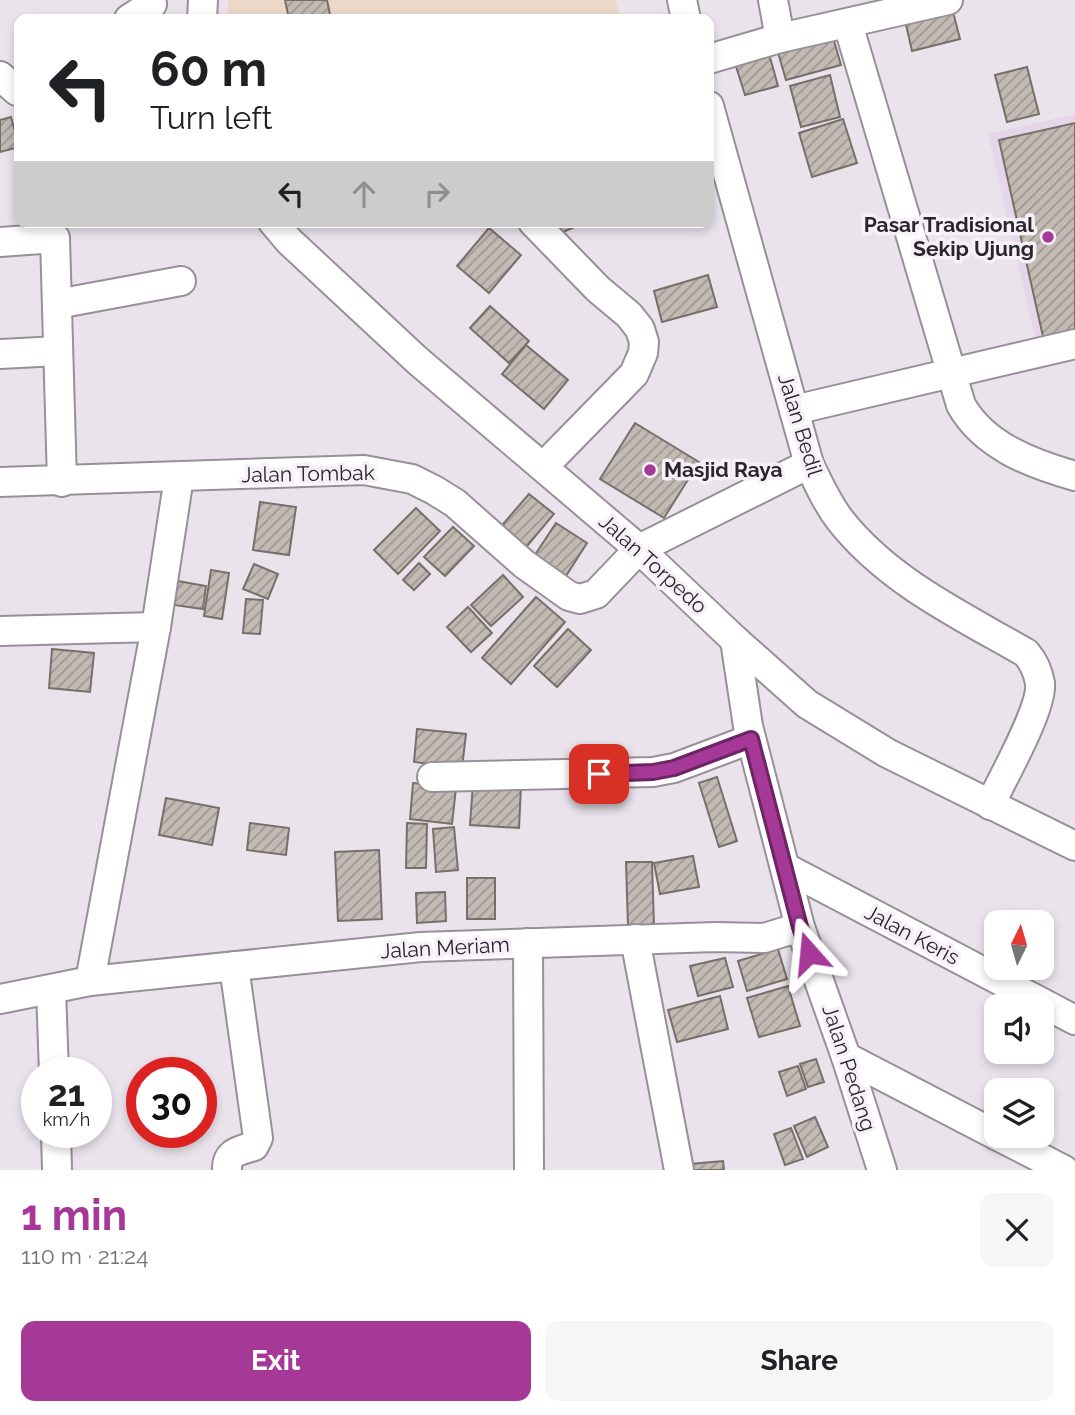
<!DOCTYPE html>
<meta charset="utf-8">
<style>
:root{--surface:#fff;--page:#f6f6f6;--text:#202124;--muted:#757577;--accent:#a63897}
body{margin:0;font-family:Raleway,sans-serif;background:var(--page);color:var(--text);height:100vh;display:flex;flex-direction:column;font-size:26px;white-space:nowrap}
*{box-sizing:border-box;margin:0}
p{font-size:23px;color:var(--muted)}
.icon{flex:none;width:38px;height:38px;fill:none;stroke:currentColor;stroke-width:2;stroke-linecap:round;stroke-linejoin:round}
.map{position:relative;height:1170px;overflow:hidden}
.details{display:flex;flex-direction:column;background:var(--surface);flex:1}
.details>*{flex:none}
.guide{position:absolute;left:14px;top:14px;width:700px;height:214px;border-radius:14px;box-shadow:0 4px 10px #0003;background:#fff;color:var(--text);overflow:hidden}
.needle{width:46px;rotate:5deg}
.tools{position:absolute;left:984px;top:910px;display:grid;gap:14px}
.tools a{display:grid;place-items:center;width:70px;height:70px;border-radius:14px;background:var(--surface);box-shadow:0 4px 10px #0003;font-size:35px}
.speed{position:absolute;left:21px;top:1057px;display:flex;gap:14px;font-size:35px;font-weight:700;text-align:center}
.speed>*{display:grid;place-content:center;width:91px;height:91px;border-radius:50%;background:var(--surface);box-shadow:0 4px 10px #0003;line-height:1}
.speed small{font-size:18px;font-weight:400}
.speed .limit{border:10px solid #d22;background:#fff;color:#111}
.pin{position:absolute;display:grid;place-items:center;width:60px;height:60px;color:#fff;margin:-30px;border-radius:14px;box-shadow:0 4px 10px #0006}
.me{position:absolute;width:77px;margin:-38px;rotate:342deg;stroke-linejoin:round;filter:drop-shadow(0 0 5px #0008)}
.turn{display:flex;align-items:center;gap:24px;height:147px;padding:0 21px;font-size:32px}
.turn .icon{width:91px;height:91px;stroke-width:2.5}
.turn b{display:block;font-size:49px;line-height:60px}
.lanes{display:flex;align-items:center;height:66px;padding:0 21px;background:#0003;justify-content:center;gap:35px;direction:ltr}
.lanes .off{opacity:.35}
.round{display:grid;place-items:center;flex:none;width:74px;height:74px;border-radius:14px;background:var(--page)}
.headline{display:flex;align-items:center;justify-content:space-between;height:119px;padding:0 21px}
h1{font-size:42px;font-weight:700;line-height:52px;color:var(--accent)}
.action{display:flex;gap:14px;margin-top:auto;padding:14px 21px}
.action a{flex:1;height:80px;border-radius:14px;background:var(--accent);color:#fff;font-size:28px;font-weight:700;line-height:80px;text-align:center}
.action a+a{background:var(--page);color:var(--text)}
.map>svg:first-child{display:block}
.commercial{fill:#e5d6e9}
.education{fill:#ebd8c9}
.building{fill:url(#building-hatch);stroke:#776f69;stroke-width:2}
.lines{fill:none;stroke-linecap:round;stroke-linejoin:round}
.minor-casing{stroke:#979098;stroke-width:32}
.minor{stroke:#fff;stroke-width:28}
.route-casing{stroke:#6c2462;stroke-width:18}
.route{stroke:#a63897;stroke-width:12}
.poi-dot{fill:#a63897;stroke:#f7f0f9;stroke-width:2.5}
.labels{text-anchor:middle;stroke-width:7;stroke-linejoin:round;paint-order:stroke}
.poi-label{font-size:21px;font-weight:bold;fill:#29272a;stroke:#f7f0f9;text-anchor:end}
.street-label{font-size:21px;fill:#29272a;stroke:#f7f0f9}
</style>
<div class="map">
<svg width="1075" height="1170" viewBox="0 0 1075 1170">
<defs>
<pattern id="building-hatch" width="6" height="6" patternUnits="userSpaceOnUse" patternTransform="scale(1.75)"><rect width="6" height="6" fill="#c2bab3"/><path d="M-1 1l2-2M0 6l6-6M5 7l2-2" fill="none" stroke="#9e9792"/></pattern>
</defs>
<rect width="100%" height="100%" fill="#eae3ec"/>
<path class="commercial" d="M1075,114V343L1038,351L988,134Z"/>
<path class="education" d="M228,0H616L620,19H227Z"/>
<g class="building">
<path d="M285,0H327L331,19H289Z"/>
<path d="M952,8L960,39L912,51L905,20Z"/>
<path d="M832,34L841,65L786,80L777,49Z"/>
<path d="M768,50L778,86L745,95L734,60Z"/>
<path d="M1027,67L1039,114L1007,122L995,75Z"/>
<path d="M830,75L840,117L801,127L790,86Z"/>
<path d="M11,117L19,147L0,152V120Z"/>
<path d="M843,119L857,163L812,177L799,133Z"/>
<path d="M1075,123V334L1044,341L999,140Z"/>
<path d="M551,222H585L557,235Z"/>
<path d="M489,228L521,255L489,293L457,266Z"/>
<path d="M708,275L717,307L662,322L654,291Z"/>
<path d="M490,306L529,341L509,363L470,328Z"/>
<path d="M526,345L568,380L544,409L502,374Z"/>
<path d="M635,423L699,462L664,518L600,479Z"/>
<path d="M529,494L554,514L522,552L497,531Z"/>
<path d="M260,502L296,507L289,555L253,550Z"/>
<path d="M416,508L440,531L398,574L374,550Z"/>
<path d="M556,523L587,543L564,579L533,558Z"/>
<path d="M453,527L474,546L445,576L424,557Z"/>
<path d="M419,563L430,574L414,590L403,580Z"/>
<path d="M254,564L278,574L268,599L243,589Z"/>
<path d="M211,570L229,573L222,619L204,616Z"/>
<path d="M503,575L523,597L491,626L471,605Z"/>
<path d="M178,581L206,586L203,609L174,605Z"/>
<path d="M536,597L565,622L511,684L482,658Z"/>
<path d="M246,599L263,600L260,634L243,633Z"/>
<path d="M468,607L492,633L471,652L447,627Z"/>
<path d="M568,629L591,650L557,687L534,666Z"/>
<path d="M52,649L94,653L90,692L49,688Z"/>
<path d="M417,729L466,734L462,768L414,762Z"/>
<path d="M717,777L737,841L719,847L699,783Z"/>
<path d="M413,783L456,788L452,824L410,819Z"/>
<path d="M473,783L521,786L519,828L470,825Z"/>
<path d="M166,798L219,808L212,845L159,835Z"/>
<path d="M250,823L289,828L286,855L247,850Z"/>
<path d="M407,823L427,824L426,868H406Z"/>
<path d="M454,827L458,870L436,872L433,829Z"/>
<path d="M379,850L382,919L338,921L335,852Z"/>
<path d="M693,856L699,887L660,894L654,863Z"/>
<path d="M626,862H652L654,926L628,927Z"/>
<rect x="467" y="878" width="28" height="41"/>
<path d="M445,892L446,921L417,923L416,893Z"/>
<path d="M778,949L787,979L747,991L738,961Z"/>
<path d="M725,958L733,987L698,996L690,966Z"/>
<path d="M788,986L800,1026L759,1037L747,998Z"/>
<path d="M720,996L728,1029L677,1042L668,1010Z"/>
<path d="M816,1059L824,1082L808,1087L800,1064Z"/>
<path d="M798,1066L806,1089L787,1096L779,1072Z"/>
<path d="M815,1117L828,1147L807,1157L794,1126Z"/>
<path d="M791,1128L803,1159L785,1165L774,1134Z"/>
<path d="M723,1161L724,1170H691L690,1164Z"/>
</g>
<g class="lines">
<g class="minor-casing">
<g id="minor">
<path d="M682,0L686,19"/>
<path d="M773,0L780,38"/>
<path d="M129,19L152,4"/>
<path d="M202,19L203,0"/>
<path d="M848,24L961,405C984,446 1032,464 1075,476"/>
<path d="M709,59L780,38L948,0"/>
<path d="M0,76L17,91"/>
<path d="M709,106L809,464C818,483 827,503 840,520C888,581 960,615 1026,653C1033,661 1038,672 1040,683C1043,708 1002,779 990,805"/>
<path d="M273,222L289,241L418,361L639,549L735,640L807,704L887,753L1075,846"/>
<path d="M533,222L598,289L629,315L640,329L644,342L643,353L634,374L543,467"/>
<path d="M0,242L55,238L62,482"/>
<path d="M57,304L181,281"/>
<path d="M0,354L58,351"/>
<path d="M794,410L1075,344"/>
<path d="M0,482L364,470L412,479L434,490L455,503L524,564L569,596L580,599L596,594L639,549L809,464"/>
<path d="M0,631L156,627"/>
<path d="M735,640L748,726L800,927L846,1057L882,1170"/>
<path d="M432,777L653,772L674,768L751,739"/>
<path d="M786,868L1075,1020"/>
<path d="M635,939L679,1170"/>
<path d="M528,943L529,1170"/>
<path d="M90,981L156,627L179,477"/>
<path d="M51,990L54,1073"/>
<path d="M0,999L90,981L421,947L715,937L764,938L800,927"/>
<path d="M846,1057L996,1135"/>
<path d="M56,1132L57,1170"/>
<path d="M998,1136L1064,1170"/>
<path d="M227,1170C226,1152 239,1151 254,1146L258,1138L234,966"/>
</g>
</g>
<use href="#minor" class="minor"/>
</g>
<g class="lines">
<g class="route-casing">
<path id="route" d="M599,774L653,772L674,768L751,739L800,927L809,953"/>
</g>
<use href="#route" class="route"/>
</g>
<g class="poi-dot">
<circle cx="1048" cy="237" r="7"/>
<circle cx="650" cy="470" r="7"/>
</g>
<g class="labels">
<g class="poi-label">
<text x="1034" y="232">Pasar Tradisional<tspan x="1034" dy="24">Sekip Ujung</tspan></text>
<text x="664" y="477" text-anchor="start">Masjid Raya</text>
</g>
<g class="street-label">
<text transform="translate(800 425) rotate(73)" y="7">Jalan Bedil</text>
<text transform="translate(308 474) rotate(-1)" y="7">Jalan Tombak</text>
<text transform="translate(653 564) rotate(42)" y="7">Jalan Torpedo</text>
<text transform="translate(912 935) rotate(28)" y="7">Jalan Keris</text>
<text transform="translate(445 948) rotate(-3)" y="7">Jalan Meriam</text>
<text transform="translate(849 1068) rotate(72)" y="7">Jalan Pedang</text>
</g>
</g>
</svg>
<div class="tools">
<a><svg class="needle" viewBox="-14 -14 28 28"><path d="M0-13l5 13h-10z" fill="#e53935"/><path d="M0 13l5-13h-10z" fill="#757577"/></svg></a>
<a><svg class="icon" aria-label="sound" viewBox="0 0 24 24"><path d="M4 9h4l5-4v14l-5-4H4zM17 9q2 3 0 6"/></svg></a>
<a><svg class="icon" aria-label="layers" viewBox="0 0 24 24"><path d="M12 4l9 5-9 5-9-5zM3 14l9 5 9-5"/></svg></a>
</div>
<div class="speed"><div>21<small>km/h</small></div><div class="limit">30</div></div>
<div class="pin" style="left:599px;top:774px;background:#d93025"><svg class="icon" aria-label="arrive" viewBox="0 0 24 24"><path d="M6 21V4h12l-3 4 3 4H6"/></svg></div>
<svg class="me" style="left:809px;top:953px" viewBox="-20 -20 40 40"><path d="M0-17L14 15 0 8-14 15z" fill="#a63897" stroke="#fff" stroke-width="4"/></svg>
<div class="guide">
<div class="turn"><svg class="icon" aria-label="left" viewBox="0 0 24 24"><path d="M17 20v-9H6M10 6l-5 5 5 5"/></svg><div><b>60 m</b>Turn left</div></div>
<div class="lanes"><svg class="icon" aria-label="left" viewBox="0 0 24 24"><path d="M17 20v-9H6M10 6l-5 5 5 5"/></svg><svg class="icon off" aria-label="ahead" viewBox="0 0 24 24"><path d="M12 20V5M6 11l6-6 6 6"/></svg><svg class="icon off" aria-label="right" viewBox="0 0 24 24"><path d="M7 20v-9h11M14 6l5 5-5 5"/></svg></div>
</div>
</div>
<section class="details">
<div class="headline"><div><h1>1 min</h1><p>110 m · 21:24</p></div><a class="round"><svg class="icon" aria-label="close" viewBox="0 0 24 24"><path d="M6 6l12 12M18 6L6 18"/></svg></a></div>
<div class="action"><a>Exit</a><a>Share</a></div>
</section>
